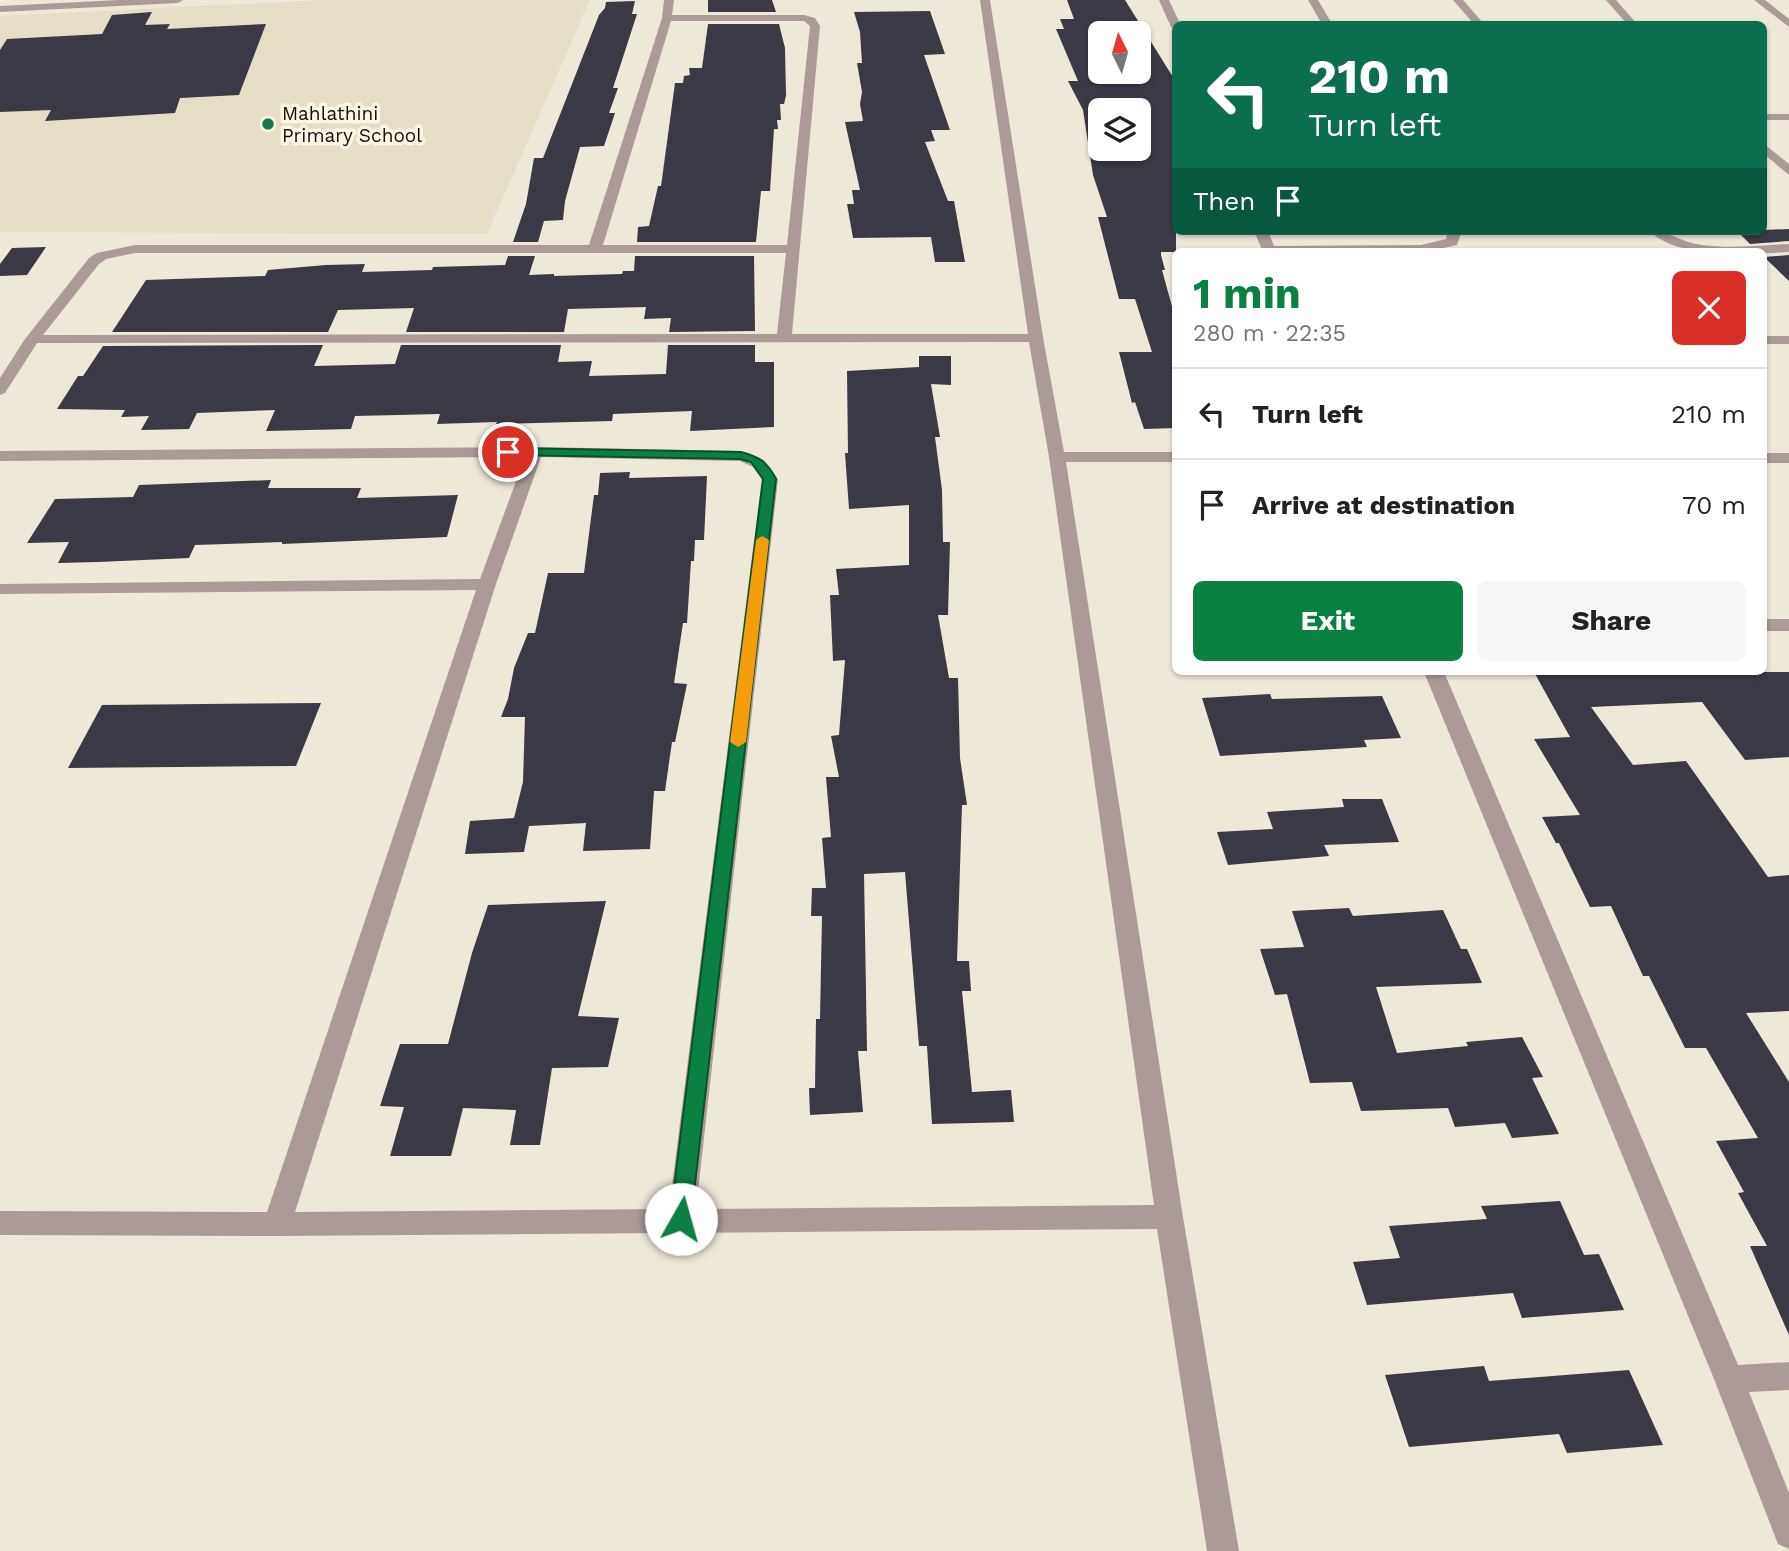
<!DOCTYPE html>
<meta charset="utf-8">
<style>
:root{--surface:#fff;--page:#f6f6f6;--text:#222;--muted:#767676;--line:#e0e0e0;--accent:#0b8043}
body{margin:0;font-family:"Work Sans",sans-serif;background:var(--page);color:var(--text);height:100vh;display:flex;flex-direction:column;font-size:26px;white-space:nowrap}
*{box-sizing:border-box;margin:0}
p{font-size:23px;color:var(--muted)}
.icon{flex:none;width:38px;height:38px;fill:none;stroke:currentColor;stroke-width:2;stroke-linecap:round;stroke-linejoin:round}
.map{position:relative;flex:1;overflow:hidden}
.drawer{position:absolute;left:1172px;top:248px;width:595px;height:427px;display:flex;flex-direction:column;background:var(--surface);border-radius:10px;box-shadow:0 2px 5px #0004}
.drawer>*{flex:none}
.guide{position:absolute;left:1172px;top:21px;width:595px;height:214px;border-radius:10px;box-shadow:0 2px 5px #0004;background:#0b6e4f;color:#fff;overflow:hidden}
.needle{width:46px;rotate:355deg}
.tools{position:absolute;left:1088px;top:21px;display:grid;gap:14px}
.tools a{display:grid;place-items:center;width:63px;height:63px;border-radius:10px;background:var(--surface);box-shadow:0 2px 5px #0004;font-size:35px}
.pin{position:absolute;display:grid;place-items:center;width:60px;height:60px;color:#fff;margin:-30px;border:4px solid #fff;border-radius:50%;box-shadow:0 2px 7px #0007}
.me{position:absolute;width:77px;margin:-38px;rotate:7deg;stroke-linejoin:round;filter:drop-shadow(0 0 5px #0008)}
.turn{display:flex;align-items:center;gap:24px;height:147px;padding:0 21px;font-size:32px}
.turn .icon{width:91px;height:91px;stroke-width:2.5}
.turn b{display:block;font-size:49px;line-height:60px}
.then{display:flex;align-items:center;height:66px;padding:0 21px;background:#0003;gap:14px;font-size:26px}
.round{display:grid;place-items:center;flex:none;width:74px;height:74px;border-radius:10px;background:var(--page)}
.head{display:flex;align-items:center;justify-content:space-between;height:119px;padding:0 21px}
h1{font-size:42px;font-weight:700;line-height:52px;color:var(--accent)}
.action{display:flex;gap:14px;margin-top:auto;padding:14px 21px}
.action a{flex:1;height:80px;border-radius:10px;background:var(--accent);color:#fff;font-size:28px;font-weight:700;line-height:80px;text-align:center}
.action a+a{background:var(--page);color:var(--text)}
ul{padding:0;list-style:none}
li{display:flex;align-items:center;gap:21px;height:91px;padding:0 21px;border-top:2px solid var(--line)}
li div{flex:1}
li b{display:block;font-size:26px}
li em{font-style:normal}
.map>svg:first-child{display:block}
.built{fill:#e6ddc7}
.building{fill:#3a3945;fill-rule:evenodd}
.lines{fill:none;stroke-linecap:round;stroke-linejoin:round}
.minor{fill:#ab9a98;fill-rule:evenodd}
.route{fill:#0b8043;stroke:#07532c;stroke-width:2}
.slow{fill:#f59e0b}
.poi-dot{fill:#127952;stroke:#fcf5e6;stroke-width:2.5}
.labels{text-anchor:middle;stroke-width:7;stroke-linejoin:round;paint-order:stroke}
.far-poi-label{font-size:19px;fill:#12100b;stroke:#fcf5e6;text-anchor:start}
</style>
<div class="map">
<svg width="1789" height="1551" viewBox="0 0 1789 1551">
<rect width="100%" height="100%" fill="#eee8d9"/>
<path class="built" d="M324,0H590L487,234L0,232V16Z"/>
<g class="building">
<path d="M708,0H772L776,12H708Z"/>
<path d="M1067,0H1125L1176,82V252H1161V255L1165,270H1162L1176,321V428L1144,429L1135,402L1132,403L1119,352H1152L1135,299H1119L1098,217H1107L1093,175L1083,110L1068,81H1078L1056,29H1064L1060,19H1074ZM1101,33H1139V72H1101ZM1101,110H1139V149H1101Z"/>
<path d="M635,1L632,14H637L613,88H618L609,113H615L604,146L580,147L565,201L563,220L544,221L538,242H513L526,204L534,158H543L599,15L605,8L606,2Z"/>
<path d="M930,11L945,54L924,55L950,130H931L935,141L925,142L948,201H954L965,262H935L931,237L853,238L847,204H854L852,190H860L845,122L863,121L860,104L862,92L857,63H862L860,32L854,12Z"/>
<path d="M152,12L145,25L170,24L167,29L266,24L239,95L180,98L175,113L45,121L51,110L0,112V50L7,39L102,34L112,15Z"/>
<path d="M708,24H779L785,48L786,96L784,104H780L781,120H777L778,129H774L770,191H761L756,242H637L638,227L649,226L658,186H661L675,83H683L684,76L690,75L689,68H702Z"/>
<path d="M1789,229V241L1750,244L1737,231Z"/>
<path d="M46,247L27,275L0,276V264L12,248Z"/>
<path d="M1789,255V281L1764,257Z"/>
<path d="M508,256H535L529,275L554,274V276L622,274L623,271H634L635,256H754L755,331L669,332L671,318L644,319L646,307L568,309L564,332H406L414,308L338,310L328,332H112L146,280L265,276L268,270L326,265L365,264L362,272L432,270L433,267L505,265Z"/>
<path d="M323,345L314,366L395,364L401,345H561L558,362L592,361L589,376L666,374L668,345H755V362H774V427L690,431L692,411L613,414L612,421L496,424L497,422L437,424L440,414L355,416L351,429L266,431L275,410L197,413L189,429L141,430L149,416L121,417L125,410L57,409L78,376H83L103,346Z"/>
<path d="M919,356H951V385L931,384L940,437H935L942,490L943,542H950L948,615H938L949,678H958L960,758L967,805H962L957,961H969L971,991H962L972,1092L1011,1090L1014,1122L932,1124L927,1046H919L905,872L864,874L867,1051H858L863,1112L810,1115L809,1088H815L816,1019H820L822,916H811L812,888H826L822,838L831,837L826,777H839L831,736L839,735L845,660L833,661L830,595H839L836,569L909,565V505L849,509L845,453H848L847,371L919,367Z"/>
<path d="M630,472L629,478L707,476L704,540H695L694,561H691L687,623H683L674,683L687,684L675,742H672L665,791H654L650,849L583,851L586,823L529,826L524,852L465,854L470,821L514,818L523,782L525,717H501L508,699L514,668L528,633H535L548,573H584L594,495H598L600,473Z"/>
<path d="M271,480L268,488H361L357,498L458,495L447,537L282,544V542L195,545L189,558L98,562L58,563L69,542L27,543L55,499L133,497L139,485Z"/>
<path d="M1534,672H1789V757L1745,760L1702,702L1591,707L1633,765L1686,761L1768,877L1789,875V1011L1746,1013L1789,1082V1335L1750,1246H1767L1738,1193L1744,1192L1716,1141L1758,1138L1706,1048H1685L1649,976H1643L1611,906L1590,907L1559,843H1556L1542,817L1580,815L1534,739L1570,737Z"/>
<path d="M1270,694L1272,699L1382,696L1401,738L1364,740L1367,747L1220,756L1202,698Z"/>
<path d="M321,703L296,766L68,768L102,705Z"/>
<path d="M1342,799H1382L1399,842L1324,845L1329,856L1228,865L1217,832L1273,829L1267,812L1344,807Z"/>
<path d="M606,901L578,1016L619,1018L608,1067L552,1068L540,1145H510L516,1110L463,1108L451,1156H390L404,1107L380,1106L400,1044H448L472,953L488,905Z"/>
<path d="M1349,908L1353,916L1443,910L1461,949H1467L1482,983L1376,987L1397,1053L1468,1046L1466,1042L1522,1037L1543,1077L1532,1078L1559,1134L1512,1138L1505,1123L1455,1127L1448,1108L1361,1111L1352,1082L1310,1083L1287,994L1275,995L1260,949L1304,947L1292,911Z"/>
<path d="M1560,1201L1584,1255L1599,1254L1624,1310L1522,1318L1513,1293L1367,1305L1353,1262L1400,1258L1389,1226L1487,1219L1481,1206Z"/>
<path d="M1484,1366L1489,1381L1629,1370L1663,1445L1567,1453L1559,1434L1409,1447L1385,1375Z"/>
</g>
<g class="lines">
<g class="minor">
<path d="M120,0H183L178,3L0,12V6Z"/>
<path d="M664,0H674L672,15H804L815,18L820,26L792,334H1028L980,0H990L1044,343L1064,452H1176V462H1066L1183,1217L1239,1551H1207L1157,1229L277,1236L0,1235V1211L267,1212L476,590L0,594V584L480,579L525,457L0,461V451L535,447L741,451L764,460L778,479L696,1209L1154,1205L1049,457L1029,342L37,343L5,393L0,395V378L25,339L89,258L97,253L135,245H589L662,18ZM671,21H804L810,26L787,245H603ZM135,253H786L777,334L43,335L99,264L106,259ZM541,457L740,461L753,467L762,479L669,1209L295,1212L496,584Z"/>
<path d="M1159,0H1169L1180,24H1176V30L1171,27Z"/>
<path d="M1308,0H1318L1332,24H1322Z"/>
<path d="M1453,0H1463L1484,24H1474Z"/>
<path d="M1606,0H1616L1637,24H1627Z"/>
<path d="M1754,0H1765L1789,19V27Z"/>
<rect x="1764" y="114" width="25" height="6"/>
<path d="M1764,144L1789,164V175L1764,154Z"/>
<path d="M1254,231H1268L1274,246L1421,245L1446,239L1448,231H1462L1457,245L1425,252H1263Z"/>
<path d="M1650,231C1669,231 1683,243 1702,245C1731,249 1760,245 1789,244V252C1753,254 1677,260 1650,231Z"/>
<rect x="1764" y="336" width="25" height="8"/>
<rect x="1764" y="453" width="25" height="10"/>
<rect x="1764" y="619" width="25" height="12"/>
<path d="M1424,672H1444L1738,1365L1789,1362V1390L1749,1392L1789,1493V1549L1778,1544L1714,1379Z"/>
</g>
</g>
<path class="route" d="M508,448L741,452C760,457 767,462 776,479L691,1219L688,1225L681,1228L673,1225L670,1219L763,479L751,462L740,459L504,455L502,452Z"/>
<path class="slow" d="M762,536L769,540L746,742L738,747L730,742L756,540Z"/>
<circle class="poi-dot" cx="268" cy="124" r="7"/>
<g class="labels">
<g class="far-poi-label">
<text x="282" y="120">Mahlathini<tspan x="282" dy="22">Primary School</tspan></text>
</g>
</g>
</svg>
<div class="tools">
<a><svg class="needle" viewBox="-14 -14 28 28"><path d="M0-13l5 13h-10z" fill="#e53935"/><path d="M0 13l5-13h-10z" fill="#767676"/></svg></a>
<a><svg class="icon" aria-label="layers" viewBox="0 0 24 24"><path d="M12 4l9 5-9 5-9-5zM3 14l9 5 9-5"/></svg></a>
</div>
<div class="pin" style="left:508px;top:452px;background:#d93025"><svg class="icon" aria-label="arrive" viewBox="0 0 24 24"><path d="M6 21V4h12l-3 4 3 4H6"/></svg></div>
<svg class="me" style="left:681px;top:1219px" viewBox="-20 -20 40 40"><circle r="19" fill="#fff"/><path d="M0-13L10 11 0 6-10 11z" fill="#0b8043"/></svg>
<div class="guide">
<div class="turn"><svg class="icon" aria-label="left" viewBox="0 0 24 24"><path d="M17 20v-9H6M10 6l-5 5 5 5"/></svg><div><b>210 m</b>Turn left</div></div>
<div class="then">Then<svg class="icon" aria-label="arrive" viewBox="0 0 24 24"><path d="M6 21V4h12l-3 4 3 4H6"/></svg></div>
</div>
<section class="drawer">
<div class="head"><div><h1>1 min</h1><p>280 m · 22:35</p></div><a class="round" style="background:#d93025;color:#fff"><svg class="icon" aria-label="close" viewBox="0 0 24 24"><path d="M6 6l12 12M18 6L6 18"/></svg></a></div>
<ul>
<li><svg class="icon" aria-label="left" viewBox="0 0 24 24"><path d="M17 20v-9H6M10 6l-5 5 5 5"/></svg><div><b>Turn left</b></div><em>210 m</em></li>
<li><svg class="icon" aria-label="arrive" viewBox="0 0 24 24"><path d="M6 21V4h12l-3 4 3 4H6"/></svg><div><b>Arrive at destination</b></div><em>70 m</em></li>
</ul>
<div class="action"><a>Exit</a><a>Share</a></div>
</section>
</div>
